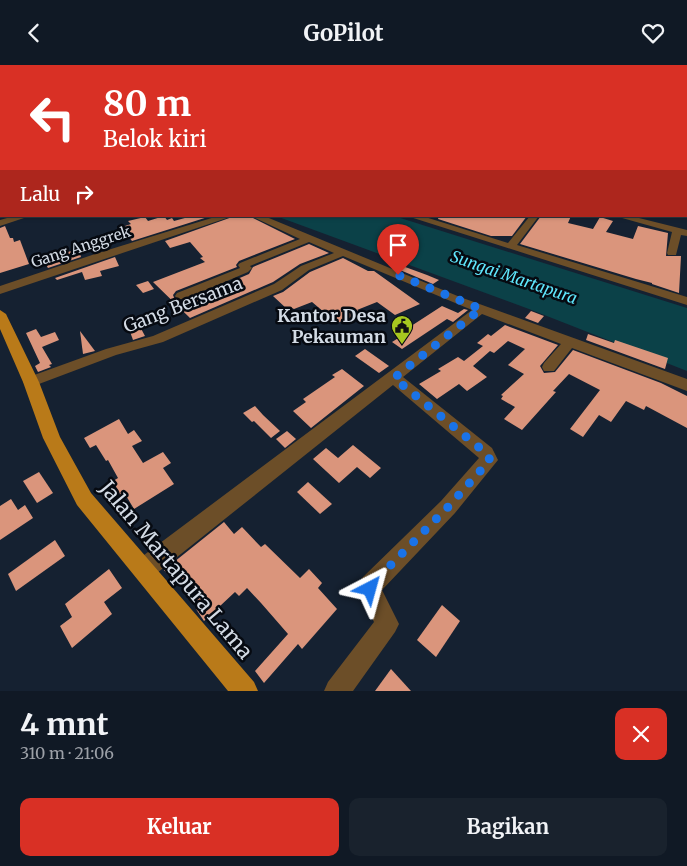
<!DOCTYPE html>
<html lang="id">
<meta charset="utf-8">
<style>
:root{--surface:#101925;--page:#19222d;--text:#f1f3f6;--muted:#9ca0a7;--line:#303842;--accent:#d93025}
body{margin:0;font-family:Merriweather,serif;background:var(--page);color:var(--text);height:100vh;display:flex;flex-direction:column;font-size:19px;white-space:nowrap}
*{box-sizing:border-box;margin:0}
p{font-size:16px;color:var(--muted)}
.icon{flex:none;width:28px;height:28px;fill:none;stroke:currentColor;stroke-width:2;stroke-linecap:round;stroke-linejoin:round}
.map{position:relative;height:626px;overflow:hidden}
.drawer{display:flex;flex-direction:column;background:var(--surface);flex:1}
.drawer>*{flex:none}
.banner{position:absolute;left:0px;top:0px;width:688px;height:152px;box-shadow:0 1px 4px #0004,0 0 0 1px var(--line);background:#d93025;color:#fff;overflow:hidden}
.pin{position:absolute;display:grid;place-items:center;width:42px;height:42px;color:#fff;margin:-51px -21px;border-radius:50% 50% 50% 0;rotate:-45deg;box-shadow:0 0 5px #0007}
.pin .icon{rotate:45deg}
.me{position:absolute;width:55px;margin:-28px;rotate:39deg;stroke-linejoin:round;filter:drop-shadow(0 0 4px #0008)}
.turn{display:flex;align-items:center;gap:18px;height:105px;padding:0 20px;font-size:22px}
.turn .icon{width:65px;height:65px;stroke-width:2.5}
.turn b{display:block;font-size:35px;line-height:42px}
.then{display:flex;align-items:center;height:48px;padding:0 20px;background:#0003;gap:10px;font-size:19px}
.round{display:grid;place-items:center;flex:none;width:52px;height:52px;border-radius:10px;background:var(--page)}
.summary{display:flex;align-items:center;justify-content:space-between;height:85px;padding:0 20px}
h1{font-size:30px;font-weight:700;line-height:38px}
.action{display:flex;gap:10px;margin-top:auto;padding:10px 20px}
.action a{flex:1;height:58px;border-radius:10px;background:var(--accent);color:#fff;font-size:20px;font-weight:700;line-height:58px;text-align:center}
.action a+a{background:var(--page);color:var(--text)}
header{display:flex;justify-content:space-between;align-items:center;height:65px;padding:0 20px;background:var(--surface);font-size:22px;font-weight:700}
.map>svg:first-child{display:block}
.water{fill:#0b4148}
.building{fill:#da957c}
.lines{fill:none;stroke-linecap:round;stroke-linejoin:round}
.minor{fill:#6c4e28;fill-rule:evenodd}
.major{fill:#b97a19;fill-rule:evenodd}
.route{stroke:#1a73e8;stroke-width:9;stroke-dasharray:0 16.2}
.labels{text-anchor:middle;stroke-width:5;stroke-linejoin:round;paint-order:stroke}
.far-street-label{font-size:15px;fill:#d3dbe5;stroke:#060a11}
.far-water-label{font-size:16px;font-style:italic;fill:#5fe7fd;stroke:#060a11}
.street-label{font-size:18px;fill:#d3dbe5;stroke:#060a11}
.poi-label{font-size:18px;font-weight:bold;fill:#d3dbe5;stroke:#060a11;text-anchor:end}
.near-street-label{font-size:21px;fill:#d3dbe5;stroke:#060a11}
</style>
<header><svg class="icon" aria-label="back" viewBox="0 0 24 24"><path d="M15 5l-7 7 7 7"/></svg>GoPilot<svg class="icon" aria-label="heart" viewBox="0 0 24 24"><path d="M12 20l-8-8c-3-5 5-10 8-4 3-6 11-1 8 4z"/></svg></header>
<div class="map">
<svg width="687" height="626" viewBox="0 0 687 626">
<rect width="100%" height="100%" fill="#152131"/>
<path class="water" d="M276,151H394L687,243V306L529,244Z"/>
<g class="building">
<path d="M164,151L167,155L172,153L174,156L192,151H211L132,176L126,168L130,167L125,161L131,159L128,156L145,152L148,156Z"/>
<path d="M235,151H249L295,174L239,196L236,200L237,202L176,226L173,230L175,235L186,236L249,209L253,202L309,179L329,188L300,199L273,217L190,253L153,217L205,197L200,193L203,192L190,177L170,183L165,176Z"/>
<path d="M439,151H527L512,171H491L438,154Z"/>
<path d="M541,151H571L568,158L593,164L600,152L613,156L606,167L633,174L638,161L668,168L666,191H681L679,228L652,219V218L636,214L520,179Z"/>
<path d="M5,161L10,173H13L14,177L20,175L29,199L0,208V163Z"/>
<path d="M75,185L77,190L80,189L81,192L48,203L42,194Z"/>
<path d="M115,192L119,201L100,206L102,211L85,215L82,207L57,215L55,213Z"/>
<path d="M343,193L368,206H374L420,239L395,250L377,237L357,245L362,249L337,258L312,237L294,244L292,243L287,244L273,231L283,227L310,207Z"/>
<path d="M397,199L427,210L439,215L433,219L393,202Z"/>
<path d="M148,216L154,224L143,228L136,220Z"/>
<path d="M442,241L458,248L464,244L468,245L453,257L447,254L402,284L392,277L408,267L405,265Z"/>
<path d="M531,246L544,251L538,258L525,253Z"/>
<path d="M138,258L145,271L133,275L128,261Z"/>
<path d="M505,260L558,280L540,301L544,308L555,307L573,285L661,318L687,331V363L646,341L644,345L626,336L611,357L599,350L583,372L570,364L600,325L569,309L553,326L556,327L522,365L504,354L515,342L501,334L503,331L501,330L524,309L508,300L525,284L508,276L494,288L490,286L473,301L487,312L467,326L459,319L437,334L419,319L441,306L438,304L458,292L464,296L483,281L477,278L488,269L491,271Z"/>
<path d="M36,264L41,272L55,267L59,275L42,282L52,299L49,300L51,302L38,307L35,301L40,298L26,268Z"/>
<path d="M80,266L95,286L83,289Z"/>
<path d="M588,269L614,278L615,275L668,293L665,304L586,275Z"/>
<path d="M365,284L389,301L379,308L355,291Z"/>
<path d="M342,304L364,321L311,363L293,346L306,337L303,334L335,312L332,310Z"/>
<path d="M255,341L263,350L280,366L271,373L254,356L252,357L243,348Z"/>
<path d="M119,354L128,369L134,365L142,376L132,381L143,398L163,387L171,398L163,403L174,419L134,444L125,429L121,431L113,416L118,413L108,395L106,396L96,380L90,383L84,373Z"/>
<path d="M287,366L296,374L285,383L276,374Z"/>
<path d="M353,380L381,403L370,413L357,402L339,418L313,394L326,383L338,393Z"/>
<path d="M39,407L53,428L37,438L23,416Z"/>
<path d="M308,417L332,439L320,449L297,427Z"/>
<path d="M11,434L18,445L25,440L33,453L0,475V441Z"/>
<path d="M224,457L234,469L242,462L261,482L265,479L300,513L309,504L322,518L318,523L337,544L302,584L298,579L264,618L255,606L288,569L261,538L247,523L239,531L235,527L204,556L196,544L201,540L175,504L168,510L164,505Z"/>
<path d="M55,475L65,491L16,526L8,509Z"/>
<path d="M109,504L122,523L104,537L112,549L72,583L60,561L72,552L65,539Z"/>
<path d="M442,540L460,556L436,592L417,575Z"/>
<path d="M391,604L411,626H375Z"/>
</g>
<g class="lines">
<g class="minor">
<rect x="0" y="63" width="1" height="3"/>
<rect x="686" y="67" width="1" height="4"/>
<rect x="0" y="91" width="1" height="5"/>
<rect x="0" y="108" width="1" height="4"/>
<path d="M1,137V143L0,144V138Z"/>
<path d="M14,151H30L0,161V155Z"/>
<path d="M218,151H233L0,229V221L95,189Z"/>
<path d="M251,151H264L460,232L687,314V326L572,283L554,306H544L542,302L544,298L561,279L482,249L403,312L492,383L498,395L455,448L382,525L399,559L395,567L353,626H324L328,617L374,557L359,526V521L362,513L441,436L479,393L393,320L152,512L144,515L136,512L133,504L136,496L472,245L343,191L309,205L282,225L163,277L116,290L31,322L26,321L23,317L26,313L106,284L153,271L274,219L301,201L334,188L309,177L250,201L252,203L248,207L185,234H177L175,231L177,228L240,203L238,200L240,198L300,174Z"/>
<path d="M407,151H422L508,178L530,151H539L517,180L687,232V240Z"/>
<path d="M615,151H631L687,165V171L681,170L676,190H668L667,188L672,167Z"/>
</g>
<path class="major" d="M0,245L6,249L39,317L60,372L91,428L254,617L258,626H228L77,440L43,373L23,317L0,264Z"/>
</g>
<linearGradient id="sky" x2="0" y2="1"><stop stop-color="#0c121b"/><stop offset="0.42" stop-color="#35435a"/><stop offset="1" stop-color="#35435a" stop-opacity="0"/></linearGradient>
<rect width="687" height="150" fill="url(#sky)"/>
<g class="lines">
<path class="route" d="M370,524L371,520L448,442L490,395L486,388L394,313L481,244L398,210"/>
</g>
<defs>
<g id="civic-pin" transform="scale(1.125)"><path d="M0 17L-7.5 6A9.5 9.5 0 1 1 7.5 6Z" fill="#a7c81f" stroke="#060a11"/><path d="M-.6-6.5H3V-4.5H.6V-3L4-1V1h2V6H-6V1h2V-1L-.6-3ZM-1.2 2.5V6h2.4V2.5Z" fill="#111"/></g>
</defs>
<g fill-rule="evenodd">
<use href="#civic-pin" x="402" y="261"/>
</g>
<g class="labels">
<g class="far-street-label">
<text transform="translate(81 182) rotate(-18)" y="5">Gang Anggrek</text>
</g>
<g class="far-water-label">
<text transform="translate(514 212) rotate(19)" y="6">Sungai Martapura</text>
</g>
<g class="street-label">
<text transform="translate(183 240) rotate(-21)" y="6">Gang Bersama</text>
</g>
<g class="poi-label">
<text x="386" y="257">Kantor Desa<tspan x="386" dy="21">Pekauman</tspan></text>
</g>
<g class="near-street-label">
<text transform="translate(176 505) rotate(50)" y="7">Jalan Martapura Lama</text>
</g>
</g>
</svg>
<div class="pin" style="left:398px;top:210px;background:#d93025"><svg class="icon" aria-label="arrive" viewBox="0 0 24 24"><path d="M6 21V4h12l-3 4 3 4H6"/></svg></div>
<svg class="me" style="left:370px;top:524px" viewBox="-20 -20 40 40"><path d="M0-17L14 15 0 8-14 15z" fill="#1a73e8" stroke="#fff" stroke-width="4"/></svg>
<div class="banner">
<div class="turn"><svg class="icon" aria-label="left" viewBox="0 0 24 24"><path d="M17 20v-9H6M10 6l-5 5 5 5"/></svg><div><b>80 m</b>Belok kiri</div></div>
<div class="then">Lalu<svg class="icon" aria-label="right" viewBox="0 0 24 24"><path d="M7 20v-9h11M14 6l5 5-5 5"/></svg></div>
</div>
</div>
<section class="drawer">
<div class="summary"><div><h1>4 mnt</h1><p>310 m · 21:06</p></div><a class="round" style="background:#d93025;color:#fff"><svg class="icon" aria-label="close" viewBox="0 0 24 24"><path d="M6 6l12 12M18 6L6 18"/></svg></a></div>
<div class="action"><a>Keluar</a><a>Bagikan</a></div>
</section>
